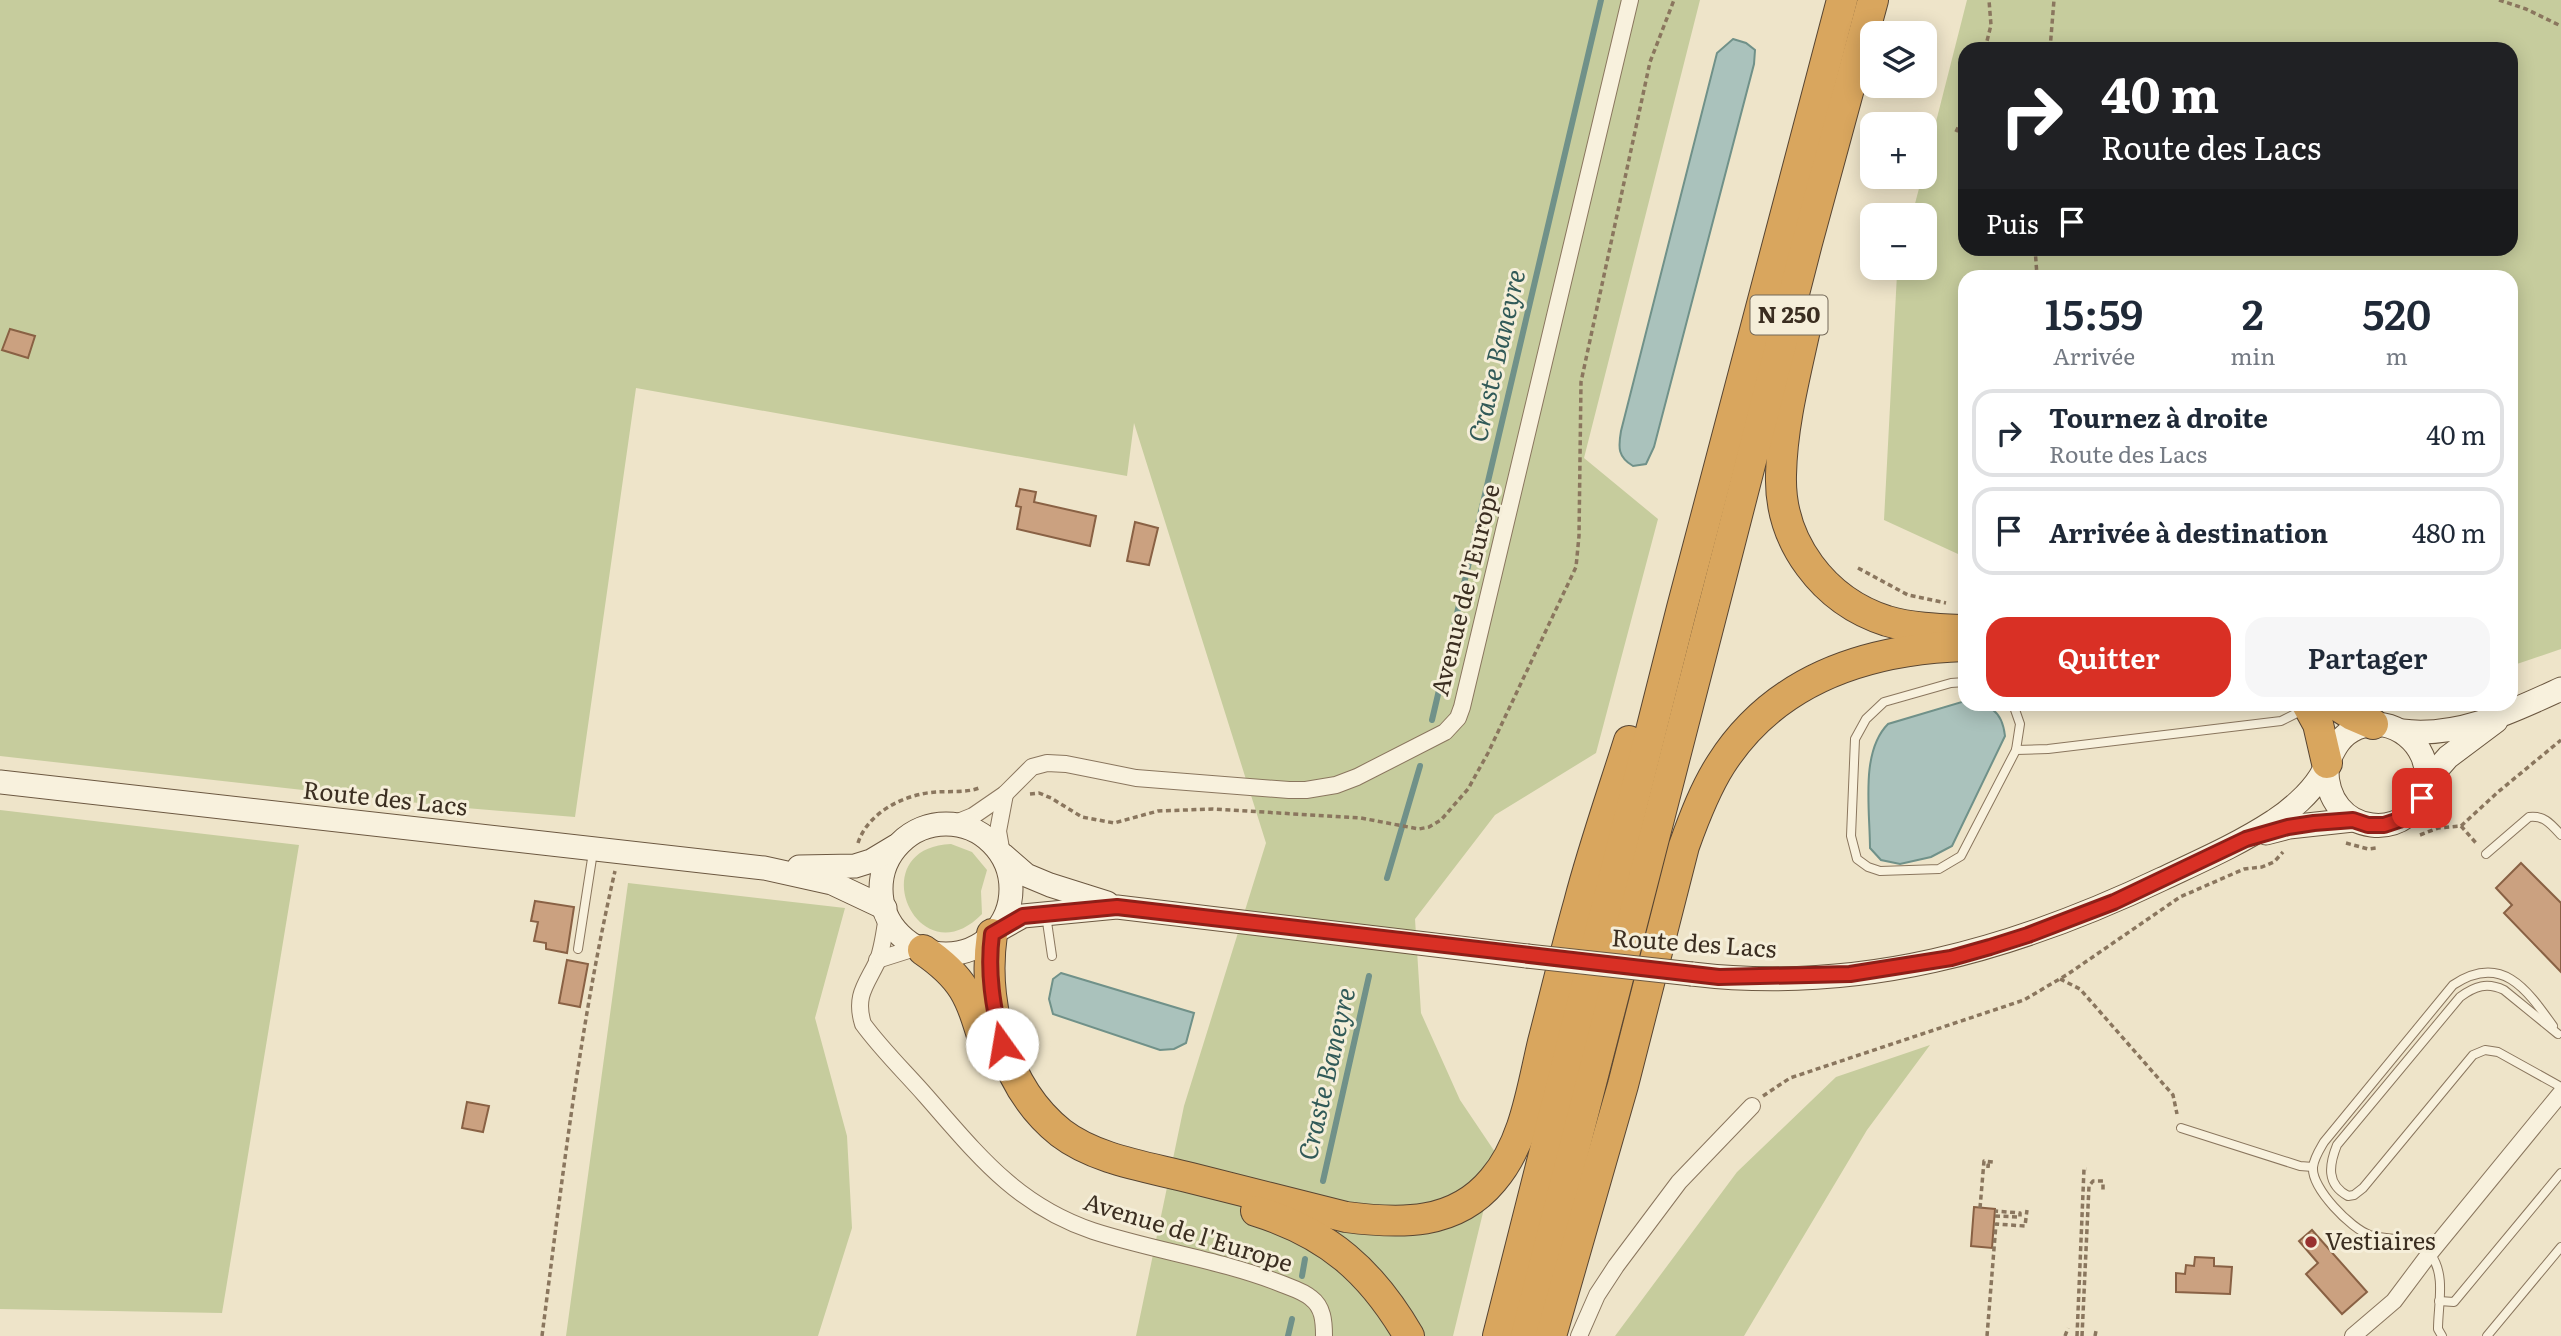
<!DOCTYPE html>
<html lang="fr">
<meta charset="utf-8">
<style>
:root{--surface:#fff;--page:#f6f6f7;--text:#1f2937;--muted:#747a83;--line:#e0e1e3;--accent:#d93025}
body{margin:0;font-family:Literata,serif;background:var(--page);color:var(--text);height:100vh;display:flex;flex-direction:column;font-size:26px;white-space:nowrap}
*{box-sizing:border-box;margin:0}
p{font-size:23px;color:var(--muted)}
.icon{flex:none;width:38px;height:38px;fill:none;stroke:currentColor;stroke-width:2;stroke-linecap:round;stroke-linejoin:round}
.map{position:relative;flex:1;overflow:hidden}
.side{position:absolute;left:1958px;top:270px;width:560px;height:441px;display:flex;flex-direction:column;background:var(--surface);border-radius:21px;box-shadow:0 4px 18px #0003}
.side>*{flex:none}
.banner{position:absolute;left:1958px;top:42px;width:560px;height:214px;border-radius:21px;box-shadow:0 4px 18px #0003;background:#202124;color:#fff;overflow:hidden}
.fabs{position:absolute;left:1860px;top:21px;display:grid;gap:14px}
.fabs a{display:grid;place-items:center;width:77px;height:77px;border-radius:14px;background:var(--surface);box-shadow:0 4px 18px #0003;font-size:35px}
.pin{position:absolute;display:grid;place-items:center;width:60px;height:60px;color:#fff;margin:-30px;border-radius:14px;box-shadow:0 4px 10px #0006}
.me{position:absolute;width:77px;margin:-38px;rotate:347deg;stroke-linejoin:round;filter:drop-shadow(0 0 5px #0008)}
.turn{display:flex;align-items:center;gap:24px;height:147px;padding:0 28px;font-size:32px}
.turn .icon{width:91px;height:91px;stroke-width:2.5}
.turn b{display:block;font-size:49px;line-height:60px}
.then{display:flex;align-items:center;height:66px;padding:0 28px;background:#0003;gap:14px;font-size:26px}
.eta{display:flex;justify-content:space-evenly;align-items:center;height:119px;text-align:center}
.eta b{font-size:42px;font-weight:600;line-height:49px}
.button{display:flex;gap:14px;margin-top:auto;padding:14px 28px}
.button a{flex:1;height:80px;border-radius:21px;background:var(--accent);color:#fff;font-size:28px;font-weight:600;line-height:80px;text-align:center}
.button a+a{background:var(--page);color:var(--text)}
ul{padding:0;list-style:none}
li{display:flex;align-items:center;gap:21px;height:88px;margin:0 14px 10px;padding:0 14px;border:4px solid var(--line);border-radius:21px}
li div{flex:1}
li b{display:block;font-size:26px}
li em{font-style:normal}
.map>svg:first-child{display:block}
.green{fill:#c6cc9d;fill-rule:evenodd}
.water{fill:#aac2bc;stroke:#709189;stroke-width:2}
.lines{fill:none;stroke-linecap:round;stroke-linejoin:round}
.stream{stroke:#709189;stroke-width:6}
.building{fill:#cba180;stroke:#896144;stroke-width:2}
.lane-casing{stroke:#8a765e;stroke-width:10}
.street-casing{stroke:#8a765e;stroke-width:18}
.secondary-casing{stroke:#6c5841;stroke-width:25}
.highway-casing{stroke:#584532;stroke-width:32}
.path{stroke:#8a765e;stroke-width:3.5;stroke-dasharray:5 3.5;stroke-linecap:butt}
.lane{stroke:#f8f1dd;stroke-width:8}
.street{stroke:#f8f1dd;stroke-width:16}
.secondary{stroke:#f8f1dd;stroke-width:23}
.highway{stroke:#d9a65e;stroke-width:30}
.secondary-bridge-casing{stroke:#6c5841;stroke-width:25;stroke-linecap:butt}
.secondary-bridge{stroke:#f8f1dd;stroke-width:23}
.route-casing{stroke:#8d1f18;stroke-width:18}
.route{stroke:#d93025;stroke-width:12}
.poi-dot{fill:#98312f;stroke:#f5eed9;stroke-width:2.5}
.labels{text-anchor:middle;stroke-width:6;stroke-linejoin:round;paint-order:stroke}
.shield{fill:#f5eed9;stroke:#736858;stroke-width:2}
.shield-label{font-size:23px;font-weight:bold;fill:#3b2e21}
.street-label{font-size:24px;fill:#3b2e21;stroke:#f5eed9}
.poi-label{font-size:24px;fill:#3b2e21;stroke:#f5eed9;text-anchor:start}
.water-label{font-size:26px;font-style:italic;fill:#315a58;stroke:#f5eed9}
</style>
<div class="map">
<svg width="2561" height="1336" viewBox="0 0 2561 1336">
<rect width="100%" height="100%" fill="#eee4c9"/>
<g class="green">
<path d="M0,0H1700L1584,458L1658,519L1596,753L1495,815L1415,919L1421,1013L1460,1100L1497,1155L1453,1336H1136L1184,1106L1266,843L1134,423L1127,476L636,388L575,817L454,807L0,756Z"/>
<path d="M1967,0H2561V649L2511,666V276H1965V555L1958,554L1884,520L1897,274L1898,268H1925V215H1912L1922,177H1925V165ZM2511,49V248H1965V49Z"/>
<path d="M0,810L299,845L222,1313L0,1309Z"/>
<path d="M951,844L972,852L987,870L981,891L982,914C918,980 860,848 951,844Z"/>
<path d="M628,883L845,908L815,1018L847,1136L852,1228L818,1336H566Z"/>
<path d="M1930,1045L1867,1130L1744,1336H1615L1737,1172L1836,1077Z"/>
</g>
<g class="water">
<path d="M1733,39L1746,43L1755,50L1754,64L1654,447L1646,464L1633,466C1618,457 1618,448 1621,431L1717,53Z"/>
<path d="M1965,701V704C1990,704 2002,710 2005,736L1952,846L1931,857L1900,864L1881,860L1870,848C1870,810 1860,752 1888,724Z"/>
<path d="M1061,973L1194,1013L1186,1043L1174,1049L1160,1050L1053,1014L1049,999L1053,979Z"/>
</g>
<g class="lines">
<g class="stream">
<path d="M1432,720L1601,0"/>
<path d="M1387,878L1420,766"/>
<path d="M1323,1181L1369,976"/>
<path d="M1302,1276L1305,1259"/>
<path d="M1288,1336L1292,1319"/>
</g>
</g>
<g class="building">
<path d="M10,329L35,336L28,358L2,350Z"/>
<path d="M1020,489L1036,492L1034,502L1096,516L1090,546L1017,529L1021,507L1016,506Z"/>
<path d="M1135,522L1158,528L1149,565L1127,561Z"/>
<path d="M2521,863L2561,903V972L2504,913L2512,905L2496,888Z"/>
<path d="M535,901L574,907L567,953L546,949V943L534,941L538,922L531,921Z"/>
<path d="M567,960L588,964L580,1007L559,1003Z"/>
<path d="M467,1102L489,1106L483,1132L462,1128Z"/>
<path d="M1974,1207L1995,1209L1992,1248L1971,1246Z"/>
<path d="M2312,1230L2367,1292L2342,1314L2306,1274L2318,1263L2299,1241Z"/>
<path d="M2195,1257L2214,1258V1266L2232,1267L2230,1294L2176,1292V1273L2185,1274L2186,1265L2194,1266Z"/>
</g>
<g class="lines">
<g class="lane-casing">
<g id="lane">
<path d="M1965,682L1951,683L1884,702L1866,719L1855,739L1851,836L1857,859L1868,867L1880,871L1939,869L1961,856L2016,750L2020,724L2013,704"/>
<path d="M2016,750L2048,749L2281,721L2303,710"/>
<path d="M2486,854L2529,817C2544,815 2551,824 2561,835"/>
<path d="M1046,915L1052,956"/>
<path d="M578,949L593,852"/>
<path d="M2558,1034L2504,990C2487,982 2475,986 2460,997L2337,1145C2329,1165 2326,1184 2348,1196L2354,1195L2363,1188L2473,1055L2485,1050L2498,1052L2561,1087"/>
<path d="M2181,1128L2300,1166L2313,1167"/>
<path d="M2439,1301L2454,1302L2561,1173"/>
<path d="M2442,1336L2438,1329C2438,1305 2446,1275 2431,1255C2416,1236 2391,1241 2370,1235C2351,1229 2311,1188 2313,1167C2314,1158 2320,1149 2324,1142L2453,985C2501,953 2526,988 2553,1026"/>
<path d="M2487,1336L2561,1247"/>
</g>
</g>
<g class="street-casing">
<g id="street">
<path d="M953,824L973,816L1005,794L1032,767L1047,763L1066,764L1136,778L1289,790H1306L1336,785L1357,777L1445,732L1458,718L1462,707L1630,0"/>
<path d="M1002,854L998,831L1005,794"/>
<path d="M887,915C885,930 883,946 878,960C867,984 854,995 863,1024C882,1050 905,1072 926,1096C977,1154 1016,1205 1093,1231C1155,1251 1221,1260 1282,1284C1292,1288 1303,1291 1311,1298C1323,1307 1324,1321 1324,1336"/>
<path d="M877,960L918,947"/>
<path d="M1579,1336L1597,1295L1616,1266L1679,1182L1752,1106"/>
<path d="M2353,1336L2394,1301L2430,1253L2561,1093"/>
</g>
</g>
<g class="secondary-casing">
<g id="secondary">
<path d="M2402,731C2458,738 2511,712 2561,689"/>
<path d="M0,782L764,868L832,883L885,908"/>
<path d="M2426,782L2448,757L2496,721"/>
<circle cx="946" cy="889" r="65"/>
<path d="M2266,833L2289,827L2353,820"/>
<path d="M1003,855L1026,875L1050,885L1107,903"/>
<path d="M799,867L855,866L871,861L896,846"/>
<path d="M998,930L1023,916L1117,907L1527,956"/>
<path d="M1692,974C1859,994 2013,950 2162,879C2200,861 2239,844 2274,821C2290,811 2310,793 2320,777C2332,758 2334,738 2357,728C2392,713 2431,745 2426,782C2418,845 2322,840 2327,763"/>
</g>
</g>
<g class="highway-casing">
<g id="highway">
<path d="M1808,316C1797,368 1782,422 1781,475C1779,542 1824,601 1887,621C1911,628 1936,629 1961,630"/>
<path d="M2307,704L2318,724L2327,763"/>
<path d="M2335,704L2352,715L2373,724"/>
<path d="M992,934C982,1003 1004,1088 1061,1133C1096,1160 1149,1167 1191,1178C1243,1191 1294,1204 1346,1217C1400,1224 1455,1226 1493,1180C1525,1143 1532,1088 1543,1042C1555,996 1566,949 1579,903C1593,849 1612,795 1629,741"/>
<path d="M923,950C964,978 970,996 984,1042"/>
<path d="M1256,1211C1329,1234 1371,1271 1409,1336"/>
<path d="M1498,1336L1682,608L1842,0"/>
<path d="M1526,1336L1807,243L1873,0"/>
<path d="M1551,1336L1623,1085L1684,846C1694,818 1705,789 1721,764C1776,678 1869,649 1965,646"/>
</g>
</g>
<g class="path">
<path d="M2499,0L2526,9L2561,26"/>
<path d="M1985,49L1991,25L1989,0"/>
<path d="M2050,49L2054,0"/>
<path d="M1956,132L1965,112"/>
<path d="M2035,248L2037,276"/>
<path d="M1858,568L1908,595L1946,603"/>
<path d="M1030,794L1039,793L1051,798L1082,817L1114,823L1158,811L1213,809L1361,818L1419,829L1429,827L1441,820L1468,789L1488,753L1576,567L1579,536L1581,382L1650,62L1674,0"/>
<path d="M2461,826L2476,843"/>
<path d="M2420,835L2438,828L2461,826L2498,792L2561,740"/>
<path d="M858,843C868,812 905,794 936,792C950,791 966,793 979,788"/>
<path d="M2346,843L2368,849L2376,848"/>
<path d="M2060,979L2080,989L2173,1095L2177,1114"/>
<path d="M1763,1096L1790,1078L2024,1000L2068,974L2180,897L2244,869L2262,867L2274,862L2283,852"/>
<path d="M1988,1168V1165H1993"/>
<path d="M1980,1208L1984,1161L1993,1162V1165"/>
<path d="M1995,1216L2020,1217V1213L1995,1211"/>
<path d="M542,1336C562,1181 580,1023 615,871"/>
<path d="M1987,1336L1996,1224L2025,1226L2027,1210"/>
<path d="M2065,1336L2068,1328"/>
<path d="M2077,1336L2084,1169H2087"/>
<path d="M2082,1336L2089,1186L2093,1181H2103V1191"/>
<path d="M2095,1336L2096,1331"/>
</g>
<use href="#lane" class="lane"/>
<use href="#street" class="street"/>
<use href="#secondary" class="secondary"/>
<use href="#highway" class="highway"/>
<g class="secondary-bridge-casing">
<path id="secondary-bridge" d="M1527,956L1692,974"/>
</g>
<use href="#secondary-bridge" class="secondary-bridge"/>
</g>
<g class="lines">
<g class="route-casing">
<path id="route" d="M1002,1044C993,1007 987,972 992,934L1023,916L1117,907L1719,977L1850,974L1951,958L1990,947L2028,935L2114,902L2246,839L2288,827L2314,823L2353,820L2368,825H2384L2399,820L2412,811L2422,798"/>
</g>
<use href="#route" class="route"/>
</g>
<circle class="poi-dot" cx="2311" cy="1242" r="7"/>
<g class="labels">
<rect class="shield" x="1750.5" y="295.5" width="77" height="39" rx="5"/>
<g class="shield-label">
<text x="1789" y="323">N 250</text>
</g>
<g class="street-label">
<text transform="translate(1466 590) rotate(-76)" y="8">Avenue de l'Europe</text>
<text transform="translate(385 799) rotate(6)" y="8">Route des Lacs</text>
<text transform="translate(1694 944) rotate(4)" y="8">Route des Lacs</text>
<text transform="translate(1188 1233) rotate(17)" y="8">Avenue de l'Europe</text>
</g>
<g class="poi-label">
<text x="2325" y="1250">Vestiaires</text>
</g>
<g class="water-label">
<text transform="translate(1497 356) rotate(-77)" y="9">Craste Baneyre</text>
<text transform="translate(1327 1074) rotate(-77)" y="9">Craste Baneyre</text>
</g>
</g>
</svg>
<div class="fabs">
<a><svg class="icon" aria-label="layers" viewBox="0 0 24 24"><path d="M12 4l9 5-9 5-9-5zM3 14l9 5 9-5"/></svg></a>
<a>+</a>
<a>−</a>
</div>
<div class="pin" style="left:2422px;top:798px;background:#d93025"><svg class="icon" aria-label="arrive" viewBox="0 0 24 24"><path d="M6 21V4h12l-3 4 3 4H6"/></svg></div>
<svg class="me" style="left:1002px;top:1044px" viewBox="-20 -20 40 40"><circle r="19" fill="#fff"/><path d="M0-13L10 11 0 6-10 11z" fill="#d93025"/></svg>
<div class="banner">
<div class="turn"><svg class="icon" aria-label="right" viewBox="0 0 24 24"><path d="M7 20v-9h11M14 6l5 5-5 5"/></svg><div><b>40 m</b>Route des Lacs</div></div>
<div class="then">Puis<svg class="icon" aria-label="arrive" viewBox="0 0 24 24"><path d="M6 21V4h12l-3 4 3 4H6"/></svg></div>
</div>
<section class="side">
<div class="eta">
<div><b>15:59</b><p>Arrivée</p></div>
<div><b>2</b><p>min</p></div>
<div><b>520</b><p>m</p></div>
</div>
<ul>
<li><svg class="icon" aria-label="right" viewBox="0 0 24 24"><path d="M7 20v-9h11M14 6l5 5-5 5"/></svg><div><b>Tournez à droite</b><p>Route des Lacs</p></div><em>40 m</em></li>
<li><svg class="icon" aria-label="arrive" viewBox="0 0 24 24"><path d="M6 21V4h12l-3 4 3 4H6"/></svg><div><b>Arrivée à destination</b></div><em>480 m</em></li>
</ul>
<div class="button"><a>Quitter</a><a>Partager</a></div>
</section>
</div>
